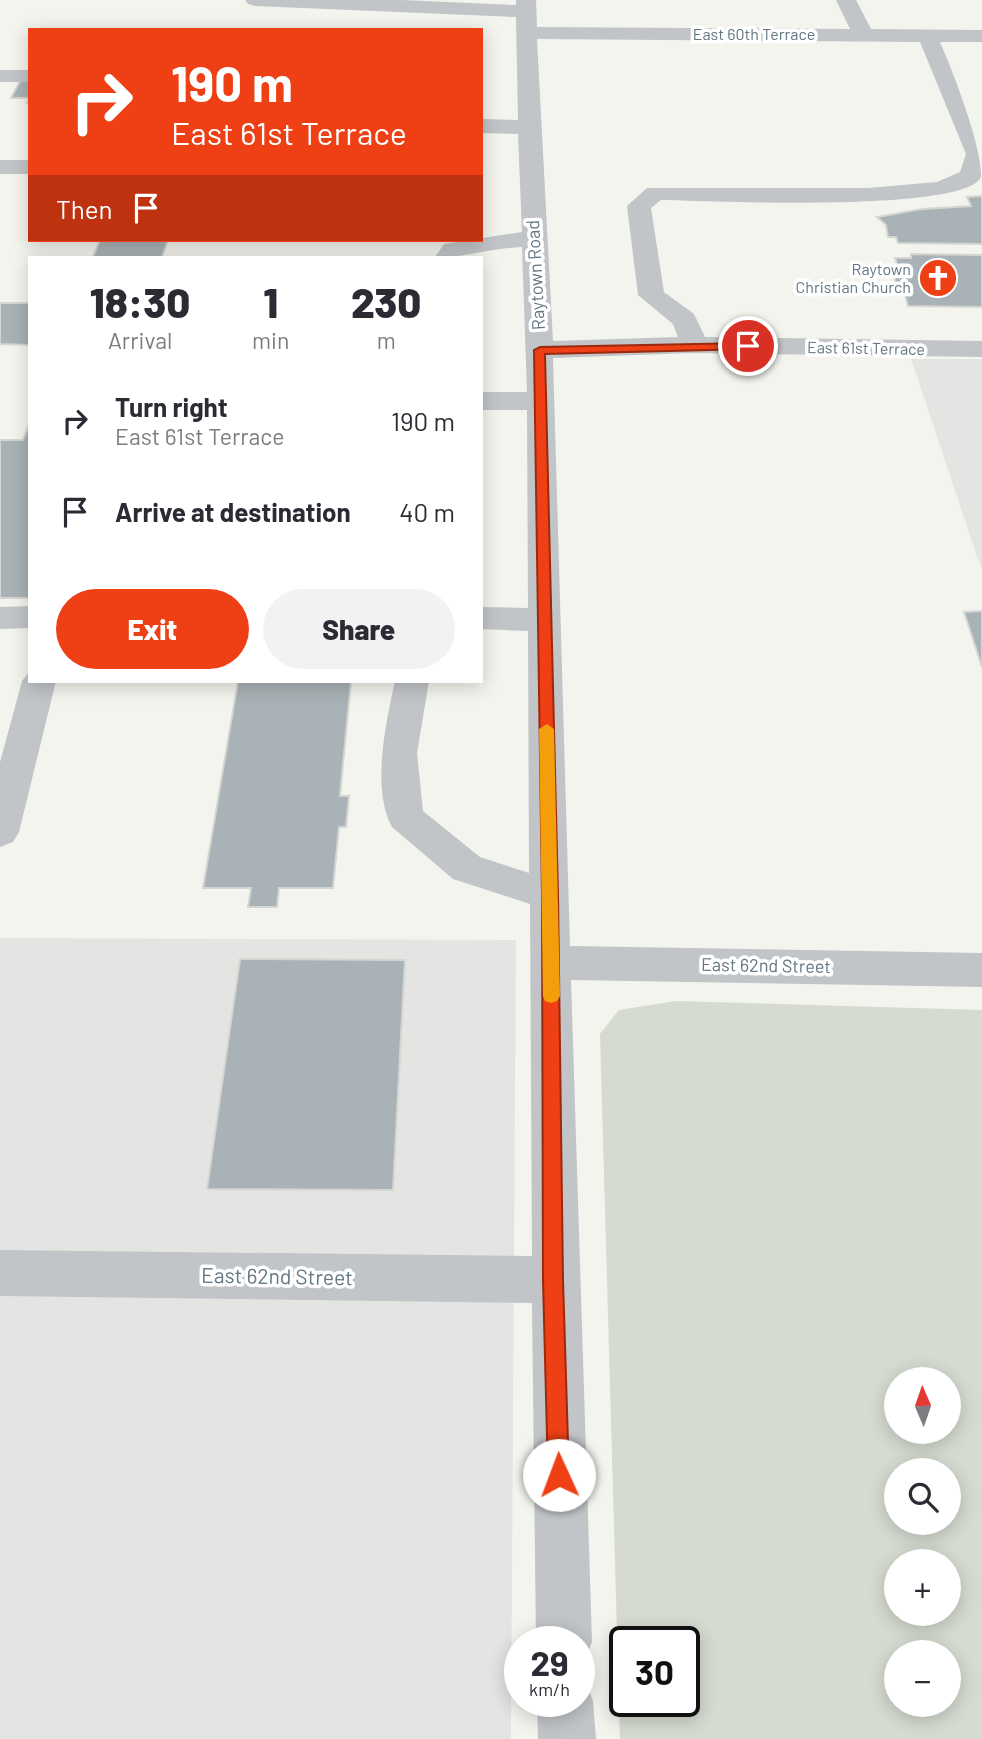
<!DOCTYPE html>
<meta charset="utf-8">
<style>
:root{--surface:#fff;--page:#f2f2f3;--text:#2b2b33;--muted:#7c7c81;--accent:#ee3f15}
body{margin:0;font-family:Barlow,sans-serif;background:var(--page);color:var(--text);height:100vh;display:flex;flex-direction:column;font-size:26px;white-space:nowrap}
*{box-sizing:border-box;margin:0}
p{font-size:23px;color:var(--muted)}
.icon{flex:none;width:38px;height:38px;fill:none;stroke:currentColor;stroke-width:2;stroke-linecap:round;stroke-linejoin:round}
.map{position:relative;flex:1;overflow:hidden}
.panel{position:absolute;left:28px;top:256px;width:455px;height:427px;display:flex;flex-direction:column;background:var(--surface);border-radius:0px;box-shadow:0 4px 18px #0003}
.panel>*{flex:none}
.banner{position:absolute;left:28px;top:28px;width:455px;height:214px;border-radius:0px;box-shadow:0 4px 18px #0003;background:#ee3f15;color:#fff;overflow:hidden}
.needle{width:46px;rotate:358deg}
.buttons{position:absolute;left:884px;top:1367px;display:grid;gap:14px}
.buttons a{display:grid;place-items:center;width:77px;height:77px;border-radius:50%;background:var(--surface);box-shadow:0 4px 18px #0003;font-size:35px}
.speed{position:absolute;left:504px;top:1626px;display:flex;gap:14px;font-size:35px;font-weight:700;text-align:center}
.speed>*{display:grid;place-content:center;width:91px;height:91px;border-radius:50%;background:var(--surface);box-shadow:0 4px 18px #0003;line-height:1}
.speed small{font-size:18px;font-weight:400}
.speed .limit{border:4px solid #111;border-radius:10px;background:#fff;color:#111}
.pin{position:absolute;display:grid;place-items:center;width:60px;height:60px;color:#fff;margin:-30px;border:4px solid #fff;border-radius:50%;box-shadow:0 2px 7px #0007}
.me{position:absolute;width:77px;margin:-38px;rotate:358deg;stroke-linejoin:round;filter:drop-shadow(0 0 5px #0008)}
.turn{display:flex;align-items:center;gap:24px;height:147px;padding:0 28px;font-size:32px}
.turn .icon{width:91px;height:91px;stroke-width:2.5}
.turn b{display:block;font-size:49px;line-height:60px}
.then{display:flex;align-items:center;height:66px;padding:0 28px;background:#0003;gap:14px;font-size:26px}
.eta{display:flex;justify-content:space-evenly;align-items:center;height:119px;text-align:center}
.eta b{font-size:42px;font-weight:800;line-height:49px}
.button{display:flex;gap:14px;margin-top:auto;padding:14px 28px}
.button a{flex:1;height:80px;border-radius:42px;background:var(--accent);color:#fff;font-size:28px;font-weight:800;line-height:80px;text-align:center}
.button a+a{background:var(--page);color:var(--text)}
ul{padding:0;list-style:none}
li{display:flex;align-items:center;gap:21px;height:91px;padding:0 28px}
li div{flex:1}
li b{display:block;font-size:26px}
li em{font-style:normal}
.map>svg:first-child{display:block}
.built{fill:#e4e5e3}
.green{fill:#d5dbd0;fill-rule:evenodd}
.building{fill:#a9b2b6;stroke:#d5d5d2;stroke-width:2}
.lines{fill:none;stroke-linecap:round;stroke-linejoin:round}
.minor{fill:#c1c5c8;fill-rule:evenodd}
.route{fill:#ee3f15;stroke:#9b290e;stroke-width:2}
.slow{fill:#f59e0b}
.labels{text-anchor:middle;stroke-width:7;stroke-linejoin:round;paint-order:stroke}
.far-street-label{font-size:16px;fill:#617582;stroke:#fff}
.far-poi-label{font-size:16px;fill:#617582;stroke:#fff;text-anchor:end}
.street-label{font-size:18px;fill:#617582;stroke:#fff}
.near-street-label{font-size:21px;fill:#617582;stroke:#fff}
</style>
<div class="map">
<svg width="982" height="1739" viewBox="0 0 982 1739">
<rect width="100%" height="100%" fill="#f4f4ef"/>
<g class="built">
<path d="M911,359H982V570L975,551Z"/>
<path d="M0,938L516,940L511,1739H0Z"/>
</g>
<path class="green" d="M676,1001L982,1010V1739H620L600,1034L619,1010ZM948,1379V1432H896V1379ZM948,1470V1522H896V1470ZM948,1561V1614H896V1561ZM625,1642H684V1701H625ZM896,1652H948V1704H896Z"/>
<g class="building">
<path d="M21,79H30V103H27L29,98H11Z"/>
<path d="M982,196V244L898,243L896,237H888L886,225L877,217L922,209L971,206L967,197Z"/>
<path d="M100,240H168L162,257H93Z"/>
<path d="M911,254L982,255V307L908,306L902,283H896L893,273H900L895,258H911Z"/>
<path d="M0,303H30V345L0,344Z"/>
<path d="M30,422V598H0V440H23Z"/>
<path d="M982,611V667L964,612Z"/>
<path d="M238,681H351L340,796H349L346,827H339L333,888H279L277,907H248L251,888H203Z"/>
<path d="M240,959L405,960L393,1190L207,1189Z"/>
</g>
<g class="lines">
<g class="minor">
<path d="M245,0H402L516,5V0H536L537,27L850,29L836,0H856L871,29L982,30V42H940C953,72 982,146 981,177C965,213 706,201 661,200L651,208L664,292L694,314L705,337L982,341V357L694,353L553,358L570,946L982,953V987L571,980L592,1642L584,1662L579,1663V1642H536L532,1303L0,1296V1250L532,1256L530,904L453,879L392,827C371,789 386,722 395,681H429L417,753L423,811L480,857L529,873L528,631L481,629V607L528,608L527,410H481V392H527L522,247C492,248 464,258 435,257L444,244L522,232L518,134L481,133V119L518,120L516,17L255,6L248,4ZM537,39L920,42L966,154L960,172L937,182L868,188H647L627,206L638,295L673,324L678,337L553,341Z"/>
<rect x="0" y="70" width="30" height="12"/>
<rect x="0" y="160" width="30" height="14"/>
<path d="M30,606V628L0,629V607Z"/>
<path d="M30,671V681H56L19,832L13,842L0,847V762L22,681Z"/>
<path d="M579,1679L585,1681L593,1701L596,1739H538L537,1701H579Z"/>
</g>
</g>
<path class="route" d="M748,343L754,346L752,349L545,354L558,895L563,1280L569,1475L566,1482L559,1485L551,1482L548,1475L543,1280L542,895L534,350L540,347Z"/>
<path class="slow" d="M547,724L554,729L560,996L557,1001L551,1003L545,1001L543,996L539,729Z"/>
<defs>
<g id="church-disc" transform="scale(2.0125)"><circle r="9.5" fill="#ee3f15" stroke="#fff"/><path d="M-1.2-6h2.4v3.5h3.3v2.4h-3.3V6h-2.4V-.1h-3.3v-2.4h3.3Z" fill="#fff"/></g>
</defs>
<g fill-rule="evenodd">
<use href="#church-disc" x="938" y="278"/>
</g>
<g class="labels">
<g class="far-street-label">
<text x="754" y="40">East 60th Terrace</text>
<text transform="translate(866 348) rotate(1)" y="6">East 61st Terrace</text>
</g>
<g class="far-poi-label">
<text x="911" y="275">Raytown<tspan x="911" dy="18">Christian Church</tspan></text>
</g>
<g class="street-label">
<text transform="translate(536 275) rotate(-93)" y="6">Raytown Road</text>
<text transform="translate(766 966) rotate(1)" y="6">East 62nd Street</text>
</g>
<g class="near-street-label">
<text transform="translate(277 1277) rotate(1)" y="7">East 62nd Street</text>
</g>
</g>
</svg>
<div class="buttons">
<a><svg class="needle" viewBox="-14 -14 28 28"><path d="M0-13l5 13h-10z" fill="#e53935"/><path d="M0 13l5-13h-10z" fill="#7c7c81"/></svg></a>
<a><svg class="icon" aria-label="search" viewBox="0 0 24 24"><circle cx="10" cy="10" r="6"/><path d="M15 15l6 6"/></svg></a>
<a>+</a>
<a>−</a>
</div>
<div class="speed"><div>29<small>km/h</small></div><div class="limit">30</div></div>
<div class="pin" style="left:748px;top:346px;background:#d93025"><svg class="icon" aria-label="arrive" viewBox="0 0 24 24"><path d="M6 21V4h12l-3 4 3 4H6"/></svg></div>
<svg class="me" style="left:559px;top:1475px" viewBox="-20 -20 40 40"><circle r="19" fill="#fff"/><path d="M0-13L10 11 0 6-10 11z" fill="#ee3f15"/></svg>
<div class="banner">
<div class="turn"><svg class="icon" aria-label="right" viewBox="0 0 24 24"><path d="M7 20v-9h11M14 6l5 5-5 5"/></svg><div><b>190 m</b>East 61st Terrace</div></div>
<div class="then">Then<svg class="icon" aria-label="arrive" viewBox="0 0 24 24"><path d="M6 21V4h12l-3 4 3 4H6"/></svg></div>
</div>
<section class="panel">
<div class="eta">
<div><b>18:30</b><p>Arrival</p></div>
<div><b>1</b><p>min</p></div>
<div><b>230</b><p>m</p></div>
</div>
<ul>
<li><svg class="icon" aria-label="right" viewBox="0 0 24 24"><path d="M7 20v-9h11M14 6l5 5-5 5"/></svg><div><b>Turn right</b><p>East 61st Terrace</p></div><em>190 m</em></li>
<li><svg class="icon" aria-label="arrive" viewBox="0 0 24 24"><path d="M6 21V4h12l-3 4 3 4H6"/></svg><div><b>Arrive at destination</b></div><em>40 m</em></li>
</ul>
<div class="button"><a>Exit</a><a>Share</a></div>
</section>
</div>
